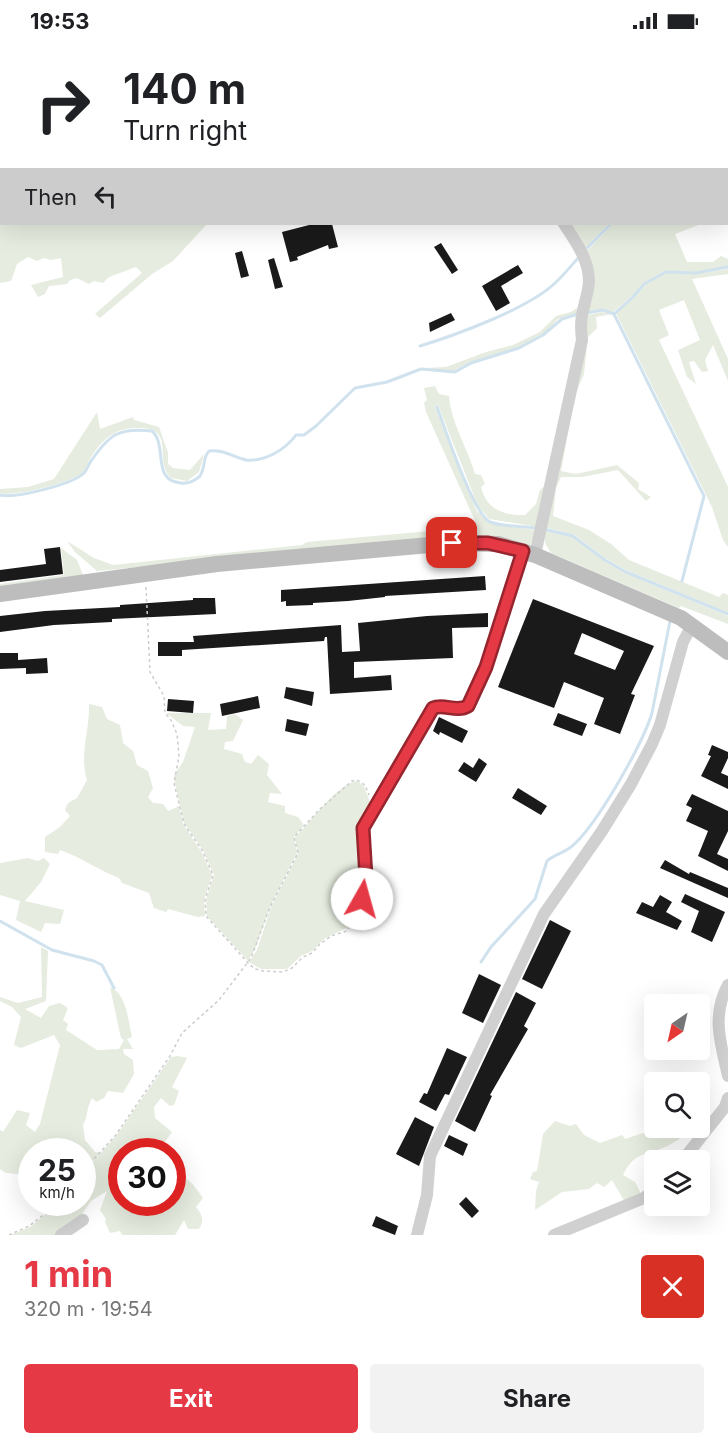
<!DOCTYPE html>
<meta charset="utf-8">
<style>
:root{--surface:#fff;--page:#f2f2f2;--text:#202124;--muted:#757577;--accent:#e63946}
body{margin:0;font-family:Inter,sans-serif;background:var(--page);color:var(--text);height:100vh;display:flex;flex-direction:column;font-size:22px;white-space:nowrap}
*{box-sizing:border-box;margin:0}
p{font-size:20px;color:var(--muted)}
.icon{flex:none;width:33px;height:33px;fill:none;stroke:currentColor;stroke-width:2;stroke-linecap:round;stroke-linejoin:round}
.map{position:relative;height:1193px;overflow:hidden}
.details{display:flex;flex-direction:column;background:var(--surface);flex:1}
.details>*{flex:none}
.banner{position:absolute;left:0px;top:0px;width:729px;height:183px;box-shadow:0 6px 24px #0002;background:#fff;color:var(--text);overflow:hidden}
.needle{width:39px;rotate:214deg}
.fabs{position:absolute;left:644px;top:952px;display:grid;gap:12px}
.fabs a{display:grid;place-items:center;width:66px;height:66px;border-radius:6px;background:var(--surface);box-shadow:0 6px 24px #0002;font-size:30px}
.speed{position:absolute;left:18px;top:1096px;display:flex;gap:12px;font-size:30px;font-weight:700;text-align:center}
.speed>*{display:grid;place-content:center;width:78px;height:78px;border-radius:50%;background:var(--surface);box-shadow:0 6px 24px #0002;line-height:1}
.speed small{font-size:15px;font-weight:400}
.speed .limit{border:9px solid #d22;background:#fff;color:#111}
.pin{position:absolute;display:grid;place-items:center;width:51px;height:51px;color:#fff;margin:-26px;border-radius:12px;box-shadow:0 3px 9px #0006}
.me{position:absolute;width:66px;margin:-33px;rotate:7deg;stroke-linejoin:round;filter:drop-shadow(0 0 4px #0008)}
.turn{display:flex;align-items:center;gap:21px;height:126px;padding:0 24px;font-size:27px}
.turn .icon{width:78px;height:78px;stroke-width:2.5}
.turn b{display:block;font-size:42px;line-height:51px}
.then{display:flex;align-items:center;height:57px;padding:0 24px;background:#0003;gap:12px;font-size:22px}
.round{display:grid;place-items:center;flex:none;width:63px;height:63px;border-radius:6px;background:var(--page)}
.head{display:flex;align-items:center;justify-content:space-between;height:102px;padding:0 24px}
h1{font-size:36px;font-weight:700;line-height:45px;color:var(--accent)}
.action{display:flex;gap:12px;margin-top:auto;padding:12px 24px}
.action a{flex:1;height:69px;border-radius:6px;background:var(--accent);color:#fff;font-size:24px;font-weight:700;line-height:69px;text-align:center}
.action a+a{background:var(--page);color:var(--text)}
.status{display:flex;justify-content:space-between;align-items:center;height:42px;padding:0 30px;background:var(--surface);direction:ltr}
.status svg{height:16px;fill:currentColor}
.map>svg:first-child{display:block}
.green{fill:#e6ecdf}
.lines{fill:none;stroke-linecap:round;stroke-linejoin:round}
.stream{stroke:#cfe2ee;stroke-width:3}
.building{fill:#1a1a1a;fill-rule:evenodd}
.path{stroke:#cdcdcd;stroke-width:1.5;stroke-dasharray:3 3;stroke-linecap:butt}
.street{stroke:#d0d0d0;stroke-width:12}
.secondary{stroke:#bdbdbd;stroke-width:16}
.route-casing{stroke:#96252e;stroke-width:15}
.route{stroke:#e63946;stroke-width:10}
</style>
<div class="status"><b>19:53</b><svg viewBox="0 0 49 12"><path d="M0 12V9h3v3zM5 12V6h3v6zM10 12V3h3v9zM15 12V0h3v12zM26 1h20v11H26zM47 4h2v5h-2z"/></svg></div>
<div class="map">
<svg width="728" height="1193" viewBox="0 0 728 1193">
<rect width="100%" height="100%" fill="#fff"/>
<g class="green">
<path d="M0,0L105,1L2,2V182H207L173,219L152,232L100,276L95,272L142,231L136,225L109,235L103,241L94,239L89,242L77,236L70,238L67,242L49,244L45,252L38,255L31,243L63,235L61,216L51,218L44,216L37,219L28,215L17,222L11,239L0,241Z"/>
<path d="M566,182H609L582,209Z"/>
<path d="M613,182H701L675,192L687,220H713L721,214L728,217V224L696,230L665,229L643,241L632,254L613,270L603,267L584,270L585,211Z"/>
<path d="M728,227V232L692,237L728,317V339L713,303L705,318L708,329L702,330L694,319L689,320L696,342L687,335L678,308L700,298L684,258L659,268L669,293L659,298L728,445V505L723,498L712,465L616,271L634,256L645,243L666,231L696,232Z"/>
<path d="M580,264L579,271L558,277L548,288L518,306L470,320L454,329L450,331L425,326L446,325L486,310L513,303L540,290L556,274L571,270Z"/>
<path d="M602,270L612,272L596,275L597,286L588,295L584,332L575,353L561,429L576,432L617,423L639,441L638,447L651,455L646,459L618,428L582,435H561L556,446L553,474L589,488L611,502L629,518L719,555L723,551L728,553V571L626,528L605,516L575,493L544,485L587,273Z"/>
<path d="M435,344L439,352L449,354C451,381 468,407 475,432L481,433L485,442L481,445C486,467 504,474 525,473L536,462L540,448L547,442L538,485L489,477L478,464L438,363L435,364L477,469L492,482L537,488L530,503L310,509L97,529L75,510L67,499L94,516L113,523L302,503L307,500L475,485L476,481L426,370L424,361L427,358L424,346Z"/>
<path d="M97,370L100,387L133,375L134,378L159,385L168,411V422L173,426L190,428L204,412L199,430L187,439L171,436C156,420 169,401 156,390C151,386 144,386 138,386C113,385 100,400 88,420C86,425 85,429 81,432C68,441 15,455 0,451V447L28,445L54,437Z"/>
<path d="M544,488L574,495L606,520L625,531L728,574V582L681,564L679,566L551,511L545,501Z"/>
<path d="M61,506L77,518L83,533L0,546V542L64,533Z"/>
<path d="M89,662L102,665L107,677L120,683L123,701L133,709L137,723L148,729L153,746L148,755L153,761L163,762L168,769L179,764L183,782L201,809L212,833L204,858L205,874L198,875L168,867L166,870L154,866L149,851L122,841L119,836C98,828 81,815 60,808L58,812L45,810V795L60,785L70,774L65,768C68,759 70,760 77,756L87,738C79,712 90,688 89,662Z"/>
<path d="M166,671H211L208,688L226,687L227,674L235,672L243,678L233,699L225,700L224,707L242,712L245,720L251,722L258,713L269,722L267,733L282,752L270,751L268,760L285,764V771L298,775L304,783L294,795L297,811L270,865L255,907L248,919L207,874L206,858L214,833L203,808L184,781L175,741L174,733L183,720L195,685L183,684Z"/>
<path d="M357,739L364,744L372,766L360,857L350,884L324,897L312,909L301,914L287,927H261L249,920L257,908L271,865L298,812L295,795C310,781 337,742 357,739Z"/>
<path d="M28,816L38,819L44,816L50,822L41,840L25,859L64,868L60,882L45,881L41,890L16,878L20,859L0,853V821Z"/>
<path d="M41,905L48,909L46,959L25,967L41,976L49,964L60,961L68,966L63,978L68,982L66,988L97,1008L119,1007L124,998L121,996L110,945C127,952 128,979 132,995L127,997L133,1007H123L124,1012L133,1018L134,1032L123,1051L108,1049L104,1056L96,1060L92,1056C86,1067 88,1075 83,1083L85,1098L95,1110L101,1111L83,1129L82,1110H32L31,1144L28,1150L18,1132L6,1131L0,1127V1088L3,1090L17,1068L30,1071L26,1083L35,1090L40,1082L60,1003L54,993L21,1006L14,1003L21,975L12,965L0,959V955L18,961L42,955Z"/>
<path d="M178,1014L187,1016L172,1045L179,1049L174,1063L170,1064L161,1056L154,1065L155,1076L172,1090L162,1104L168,1110H122V1161H172L173,1132C189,1135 194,1143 203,1156L196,1165C202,1173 205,1178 199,1187H188L184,1178L175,1193H122L120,1189L110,1191L105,1180L106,1177L100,1168L107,1149L91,1159L80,1175L58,1193H10L30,1185L59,1161H82L83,1131L116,1094L171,1015Z"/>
<path d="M555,1079L570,1084L576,1082L584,1093L600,1101L622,1093L625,1097L652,1088L692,1086C685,1092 678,1099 669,1103C651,1113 634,1108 623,1133L635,1140L641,1152L625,1160L612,1138L604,1145L597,1141L589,1147L562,1150L535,1168L536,1149L539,1140L530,1137L533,1130L537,1129L543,1092Z"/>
</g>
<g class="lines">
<g class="stream">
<path d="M585,208L611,182"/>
<path d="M586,271L603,268L614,272L633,255L644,242L666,230L696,231L728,225"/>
<path d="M614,272L704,454L682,539"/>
<path d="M420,304C456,293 527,267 554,242C563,234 571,224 579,215"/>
<path d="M437,365C445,386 473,472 490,480C503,485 523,484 537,486"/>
<path d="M0,453C15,457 73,442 84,431C87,428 88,423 91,419C109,393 118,385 152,389C168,403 151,439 181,441C188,442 194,439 199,435C206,427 202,416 209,409C223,407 233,415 246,418C265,420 286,407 296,393H304L316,384L355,346L387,340L421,327L455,330L471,321L519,306L543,293L562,277L578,272"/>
<path d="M544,487L573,494L605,518L626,530L728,572"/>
<path d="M0,879L52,908L94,919L102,923L114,946"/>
<path d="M481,920L491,905L535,857L547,819C554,813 563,811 571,805C596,785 642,703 652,671L670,579"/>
</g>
</g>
<g class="building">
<path d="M313,182H332L338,205L329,207L328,203L297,215L298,218L290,220L282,190Z"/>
<path d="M441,201L458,228L452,232L434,205Z"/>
<path d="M242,209L249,234L241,236L235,211Z"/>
<path d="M274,216L283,245L275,247L268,218Z"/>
<path d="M518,223L523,231L501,244L510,261L496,269L482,244Z"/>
<path d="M451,271L455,278L430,290L429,281Z"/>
<path d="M60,505L63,532L0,540V528L46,522L44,507Z"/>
<path d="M485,534L486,548L385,554V555L348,559L313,561V563L286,564V559L281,560V548Z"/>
<path d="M193,556H215L216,572L112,577V580L54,583L0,590V574L45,569L120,565V563L193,558Z"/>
<path d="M533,557L654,604L631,652L635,653L620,692L594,682L604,656L564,640L554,666L498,645ZM582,591L624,609L615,628L574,612Z"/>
<path d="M488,571V585L452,586L453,616L354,620V636L391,633L392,648L330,652L327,595H325L324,599L182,608V614H158V600H194L193,594L341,583L342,610L360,609L358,581L427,574Z"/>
<path d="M0,611H18V618L47,616L48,631L26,632V626L0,627Z"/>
<path d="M286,645L314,650L312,664L284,656Z"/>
<path d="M258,654L260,666L222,674L220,662Z"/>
<path d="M168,657L194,659L193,671L167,669Z"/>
<path d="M558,671L587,682L582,694L553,683Z"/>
<path d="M439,675L468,689L462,701L440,690L439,693L433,689Z"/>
<path d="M287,677L309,682L306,694L285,689Z"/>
<path d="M712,703L728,710V716L721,731L728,734V747L701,734L711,714L708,713Z"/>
<path d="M479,716L487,722L476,740L458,729L464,720L473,726Z"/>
<path d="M518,746L547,764L541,773L512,756Z"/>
<path d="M692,752L728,769V789L717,812L728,817V829L698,814L708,789L686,779L692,766L686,763Z"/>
<path d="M665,818L689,832L690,830L728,846V856L660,826Z"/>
<path d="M685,852L725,870L712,900L691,890L699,869L681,860Z"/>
<path d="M660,853L672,860L666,870L682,879L677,888L636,871L642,860L653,865Z"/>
<path d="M550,878L571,889L542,947L522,937Z"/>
<path d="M479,932L501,943L483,981L462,971Z"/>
<path d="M516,950L536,961L524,984L528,987L490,1053L492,1054L475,1090L455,1079Z"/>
<path d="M447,1006L467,1015L449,1053L445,1052L436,1069L419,1060L424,1051L427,1052Z"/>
<path d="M415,1075L434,1085L419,1124L396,1112Z"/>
<path d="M449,1093L468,1102L463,1114L444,1104Z"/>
<path d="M466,1155L479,1169L472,1176L459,1162Z"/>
<path d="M376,1174L398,1184L395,1193L372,1184Z"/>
</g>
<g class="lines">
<g class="path">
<path d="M172,0V2"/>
<path d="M146,545L150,630L164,654L165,671L171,678L177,692L179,714L174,741L184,782L202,808L213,833L205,858L206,874L248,921L255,927L263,929L283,930L292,926L303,915L312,911L320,902L331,894L347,889L357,866"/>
<path d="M82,1130L115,1094L170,1014L182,991L219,958L251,916L270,865L298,811L294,795L320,767L352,739L357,738L365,743L369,753"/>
<path d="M9,1193L29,1184L59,1161"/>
</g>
<g class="street">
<path d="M445,0L446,2"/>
<path d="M535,513L582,298C579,274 584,268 588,247C593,223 576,200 564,182"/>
<path d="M362,857L366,836L363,786L433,666C444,661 456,671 468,664L486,625L523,509"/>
<path d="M728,943C711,974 721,1002 728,1034"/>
<path d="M682,1119L725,1065L728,1056"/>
<path d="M61,1193L83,1178"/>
<path d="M417,1193L427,1153L430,1114L544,872L602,789L631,742L652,702L660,683L683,600L692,583"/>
<path d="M554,1193L644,1156L654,1148"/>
</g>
<path class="secondary" d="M0,552L217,522L452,501L498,502L535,513L681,576L728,610"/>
</g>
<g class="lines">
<g class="route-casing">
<path id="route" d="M362,857L366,836L363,786L433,666C444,661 456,671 468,664L486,625L523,509L488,501H452"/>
</g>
<use href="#route" class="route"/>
</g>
</svg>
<div class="fabs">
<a><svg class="needle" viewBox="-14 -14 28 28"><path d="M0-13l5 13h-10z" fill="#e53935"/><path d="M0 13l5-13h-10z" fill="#757577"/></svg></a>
<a><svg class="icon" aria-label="search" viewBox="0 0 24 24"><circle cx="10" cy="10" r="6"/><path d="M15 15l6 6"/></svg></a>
<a><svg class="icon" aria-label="layers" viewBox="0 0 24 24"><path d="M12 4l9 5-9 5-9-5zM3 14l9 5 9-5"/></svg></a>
</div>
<div class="speed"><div>25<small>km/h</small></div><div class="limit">30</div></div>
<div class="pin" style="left:452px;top:501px;background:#d93025"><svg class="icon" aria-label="arrive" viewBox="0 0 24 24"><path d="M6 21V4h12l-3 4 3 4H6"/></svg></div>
<svg class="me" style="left:362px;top:857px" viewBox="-20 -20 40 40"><circle r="19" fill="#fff"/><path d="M0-13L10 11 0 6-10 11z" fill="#e63946"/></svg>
<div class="banner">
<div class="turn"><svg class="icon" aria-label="right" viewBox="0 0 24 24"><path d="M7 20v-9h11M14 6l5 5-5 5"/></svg><div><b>140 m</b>Turn right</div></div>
<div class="then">Then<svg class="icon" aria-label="left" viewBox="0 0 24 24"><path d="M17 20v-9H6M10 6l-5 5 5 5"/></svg></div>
</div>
</div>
<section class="details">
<div class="head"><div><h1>1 min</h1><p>320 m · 19:54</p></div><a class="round" style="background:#d93025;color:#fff"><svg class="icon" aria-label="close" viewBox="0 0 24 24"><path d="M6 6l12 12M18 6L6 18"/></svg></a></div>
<div class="action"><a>Exit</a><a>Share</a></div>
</section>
